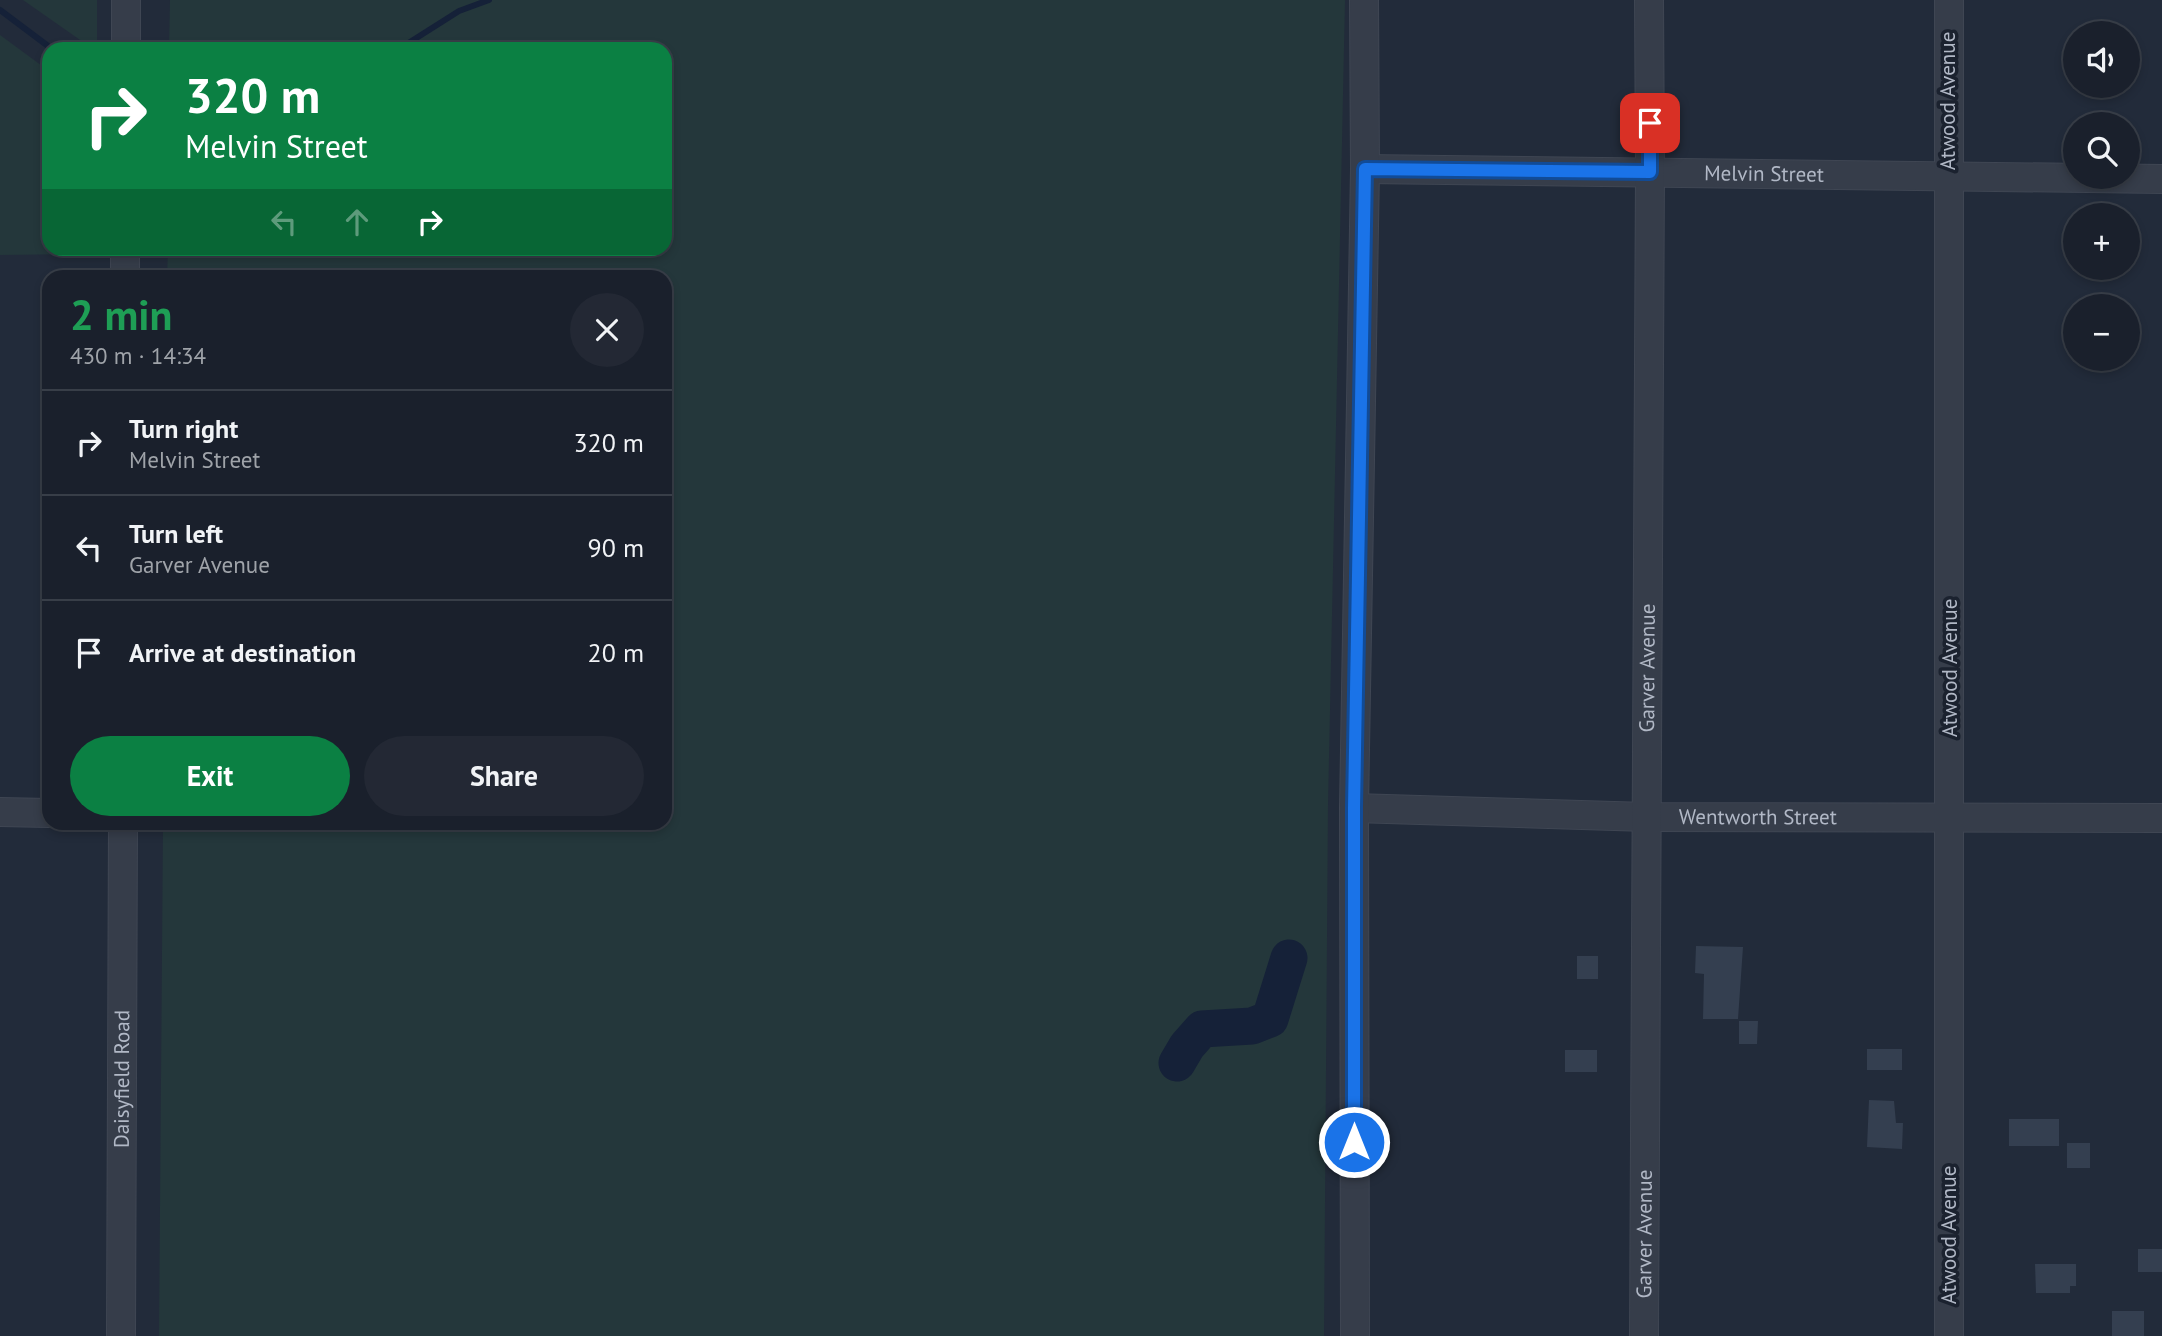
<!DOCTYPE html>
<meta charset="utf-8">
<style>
:root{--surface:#1a202c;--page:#232834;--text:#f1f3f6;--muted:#9fa3a9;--line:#383e48;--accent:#0b8043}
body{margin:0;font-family:"PT Sans",sans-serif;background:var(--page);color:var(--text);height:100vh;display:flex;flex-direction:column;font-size:26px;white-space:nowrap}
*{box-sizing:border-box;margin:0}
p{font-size:23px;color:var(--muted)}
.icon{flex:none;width:38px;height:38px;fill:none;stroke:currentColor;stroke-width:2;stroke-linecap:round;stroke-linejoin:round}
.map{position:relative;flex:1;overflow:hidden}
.panel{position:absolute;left:42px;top:270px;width:630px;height:560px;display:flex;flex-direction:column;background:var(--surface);border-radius:21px;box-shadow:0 4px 10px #0003,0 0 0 2px var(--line)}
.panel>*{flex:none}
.guide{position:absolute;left:42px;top:42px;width:630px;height:214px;border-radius:21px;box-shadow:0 4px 10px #0003,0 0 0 2px var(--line);background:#0b8043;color:#fff;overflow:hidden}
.tools{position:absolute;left:2063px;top:21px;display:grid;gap:14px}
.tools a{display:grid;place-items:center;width:77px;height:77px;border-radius:50%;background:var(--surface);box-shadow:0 4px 10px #0003,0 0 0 2px var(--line);font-size:35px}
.pin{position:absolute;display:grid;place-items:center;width:60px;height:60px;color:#fff;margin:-30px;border-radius:14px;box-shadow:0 4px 10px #0006}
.me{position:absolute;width:77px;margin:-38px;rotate:0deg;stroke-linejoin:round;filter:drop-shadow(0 0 5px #0008)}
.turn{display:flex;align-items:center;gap:24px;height:147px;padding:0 28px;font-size:32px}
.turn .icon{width:91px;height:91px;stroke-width:2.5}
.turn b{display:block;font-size:49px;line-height:60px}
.lanes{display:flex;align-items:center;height:66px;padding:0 28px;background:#0003;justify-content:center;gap:35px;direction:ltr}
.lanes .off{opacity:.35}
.round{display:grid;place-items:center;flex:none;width:74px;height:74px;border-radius:37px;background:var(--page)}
.headline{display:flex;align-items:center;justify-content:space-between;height:119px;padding:0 28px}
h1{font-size:42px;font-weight:700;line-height:52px;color:#1e9e55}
.primary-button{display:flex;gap:14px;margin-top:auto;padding:14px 28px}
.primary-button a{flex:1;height:80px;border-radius:42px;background:var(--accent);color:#fff;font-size:28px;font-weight:700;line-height:80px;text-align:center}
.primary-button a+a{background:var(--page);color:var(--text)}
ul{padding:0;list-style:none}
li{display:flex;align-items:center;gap:21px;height:105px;padding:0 28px;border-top:2px solid var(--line)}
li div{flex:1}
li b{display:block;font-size:26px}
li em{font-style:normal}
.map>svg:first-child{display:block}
.green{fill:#24373b}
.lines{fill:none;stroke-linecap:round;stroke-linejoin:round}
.stream{stroke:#152138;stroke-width:6}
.river{stroke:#152138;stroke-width:37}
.building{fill:#343f50}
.minor-casing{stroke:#3f4653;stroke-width:30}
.minor{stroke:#363d4a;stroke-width:28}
.route-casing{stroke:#114b97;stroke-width:18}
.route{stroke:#1a73e8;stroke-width:12}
.labels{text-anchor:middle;stroke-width:7;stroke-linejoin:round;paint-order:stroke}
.street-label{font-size:21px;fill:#b1b8c6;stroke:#1b222f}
</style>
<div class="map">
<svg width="2162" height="1336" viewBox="0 0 2162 1336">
<rect width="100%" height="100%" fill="#222b3a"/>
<g class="green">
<path d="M23,0H97V49H93Z"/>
<path d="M170,0H1345L1328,805L1324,1336H159L163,823L665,822V276H167L168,249L665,248V49H169Z"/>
<path d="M0,35L49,71V248L84,249V254L0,255Z"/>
</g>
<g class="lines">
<g class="stream">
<path d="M0,10L52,49"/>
<path d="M399,49L459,11L489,0"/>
</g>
<path class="river" d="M1177,1063L1187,1046L1202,1029L1252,1026L1270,1019L1289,958"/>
</g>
<g class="building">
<path d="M1696,946L1743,947L1738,1019H1703L1704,974L1695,973Z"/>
<rect x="1577" y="956" width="21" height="23"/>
<path d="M1739,1021H1758L1757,1044H1739Z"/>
<rect x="1867" y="1049" width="35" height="21"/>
<rect x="1565" y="1050" width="32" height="22"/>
<path d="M1869,1100L1894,1101L1896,1123H1903L1902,1149L1867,1147Z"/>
<rect x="2009" y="1119" width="50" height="27"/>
<rect x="2067" y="1143" width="23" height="25"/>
<rect x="2138" y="1249" width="24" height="23"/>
<path d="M2035,1264H2076V1286H2070V1293H2036Z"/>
<rect x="2112" y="1311" width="32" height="25"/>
</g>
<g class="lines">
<g class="minor-casing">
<g id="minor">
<path d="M126,49V0"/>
<path id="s1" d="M1365,169L2162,179"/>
<path d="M125,276V248"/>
<path id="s2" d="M1354,808L1647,817L2162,818"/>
<path d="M0,812L49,813"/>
<path id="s3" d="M121,1336L123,822"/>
<path d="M1355,1336L1354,808L1365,169L1364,0"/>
<path id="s4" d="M1644,1336L1650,172L1649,0"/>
<path d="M1949,1336V0"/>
</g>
</g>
<use href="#minor" class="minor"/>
</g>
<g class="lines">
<g class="route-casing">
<path id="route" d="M1354,1142V808L1365,169L1650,172V123"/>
</g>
<use href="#route" class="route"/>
</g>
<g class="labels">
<g class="street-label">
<text transform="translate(1948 101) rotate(-90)" y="7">Atwood Avenue</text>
<text dy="7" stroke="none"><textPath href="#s1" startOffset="399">Melvin Street</textPath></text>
<text dy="7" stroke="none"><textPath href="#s4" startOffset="668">Garver Avenue</textPath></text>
<text transform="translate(1950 668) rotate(-90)" y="7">Atwood Avenue</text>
<text dy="7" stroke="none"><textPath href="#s2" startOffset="404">Wentworth Street</textPath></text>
<text dy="7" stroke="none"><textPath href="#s3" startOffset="257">Daisyfield Road</textPath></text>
<text dy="7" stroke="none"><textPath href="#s4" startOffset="102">Garver Avenue</textPath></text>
<text transform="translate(1949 1235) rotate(-90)" y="7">Atwood Avenue</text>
</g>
</g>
</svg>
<div class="tools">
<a><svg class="icon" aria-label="sound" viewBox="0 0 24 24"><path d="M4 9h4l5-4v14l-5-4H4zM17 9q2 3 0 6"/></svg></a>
<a><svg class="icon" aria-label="search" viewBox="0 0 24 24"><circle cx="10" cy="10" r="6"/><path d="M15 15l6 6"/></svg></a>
<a>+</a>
<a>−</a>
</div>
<div class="pin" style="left:1650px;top:123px;background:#d93025"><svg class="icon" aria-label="arrive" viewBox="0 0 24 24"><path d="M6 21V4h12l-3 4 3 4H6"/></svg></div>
<svg class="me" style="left:1354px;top:1142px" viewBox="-20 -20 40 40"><circle r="17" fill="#1a73e8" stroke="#fff" stroke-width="3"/><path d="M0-11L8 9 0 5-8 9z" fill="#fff"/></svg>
<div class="guide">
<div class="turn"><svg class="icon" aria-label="right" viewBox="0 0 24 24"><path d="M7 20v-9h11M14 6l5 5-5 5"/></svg><div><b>320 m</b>Melvin Street</div></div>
<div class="lanes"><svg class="icon off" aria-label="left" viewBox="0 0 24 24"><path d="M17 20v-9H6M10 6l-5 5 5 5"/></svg><svg class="icon off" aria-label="ahead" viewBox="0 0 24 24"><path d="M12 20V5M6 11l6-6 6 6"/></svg><svg class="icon" aria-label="right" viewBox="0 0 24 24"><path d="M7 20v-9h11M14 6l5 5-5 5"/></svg></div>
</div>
<section class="panel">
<div class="headline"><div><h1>2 min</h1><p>430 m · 14:34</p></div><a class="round"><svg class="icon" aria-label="close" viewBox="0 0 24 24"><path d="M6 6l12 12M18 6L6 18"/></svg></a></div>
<ul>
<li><svg class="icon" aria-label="right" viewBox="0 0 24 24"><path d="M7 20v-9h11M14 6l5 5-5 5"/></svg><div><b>Turn right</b><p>Melvin Street</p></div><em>320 m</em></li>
<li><svg class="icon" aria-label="left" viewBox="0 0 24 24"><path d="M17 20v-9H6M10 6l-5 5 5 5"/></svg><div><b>Turn left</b><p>Garver Avenue</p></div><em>90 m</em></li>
<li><svg class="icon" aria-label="arrive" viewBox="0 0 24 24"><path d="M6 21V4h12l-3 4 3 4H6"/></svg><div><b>Arrive at destination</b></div><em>20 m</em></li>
</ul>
<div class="primary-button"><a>Exit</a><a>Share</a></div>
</section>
</div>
